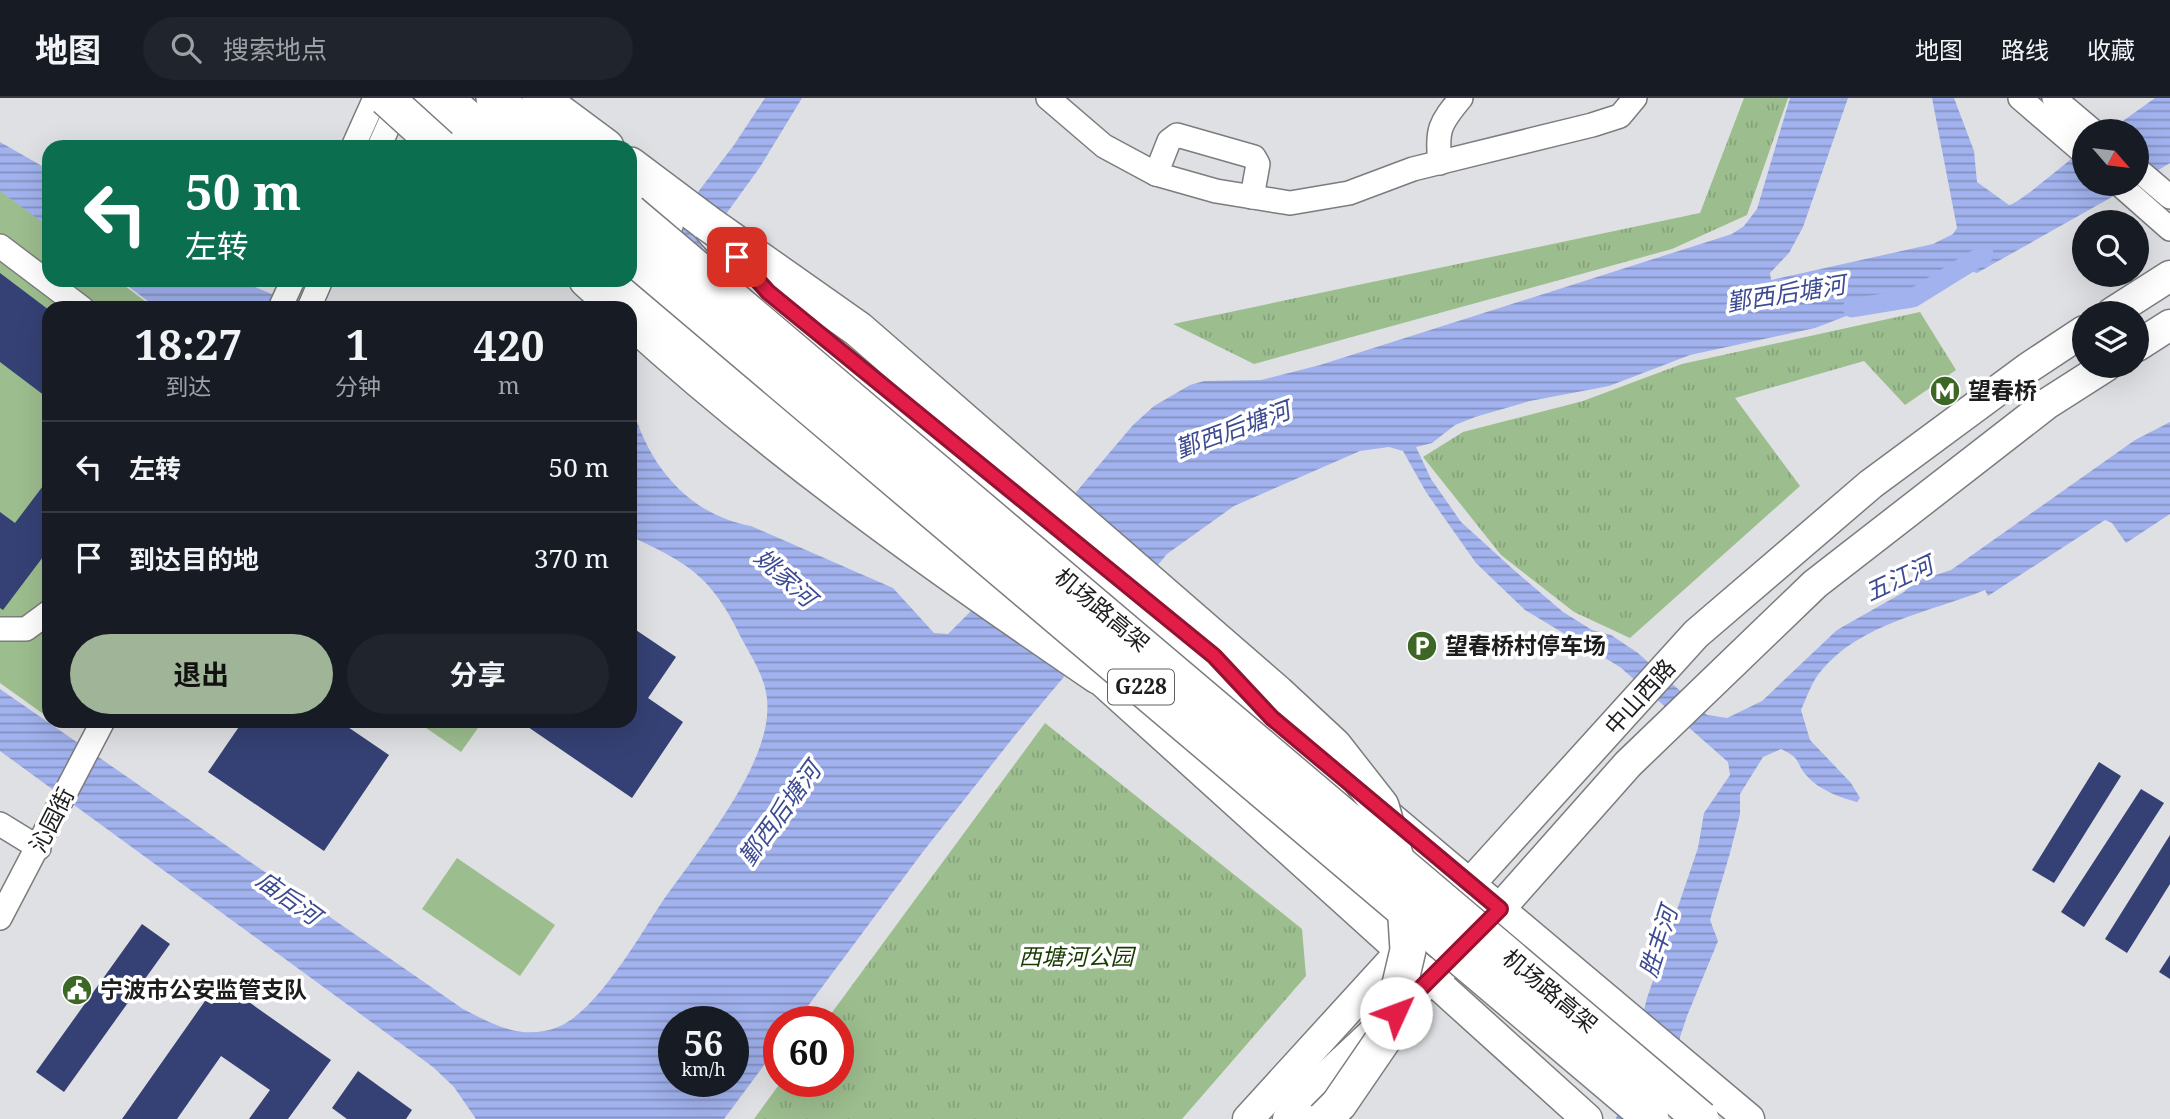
<!DOCTYPE html>
<html lang="zh">
<meta charset="utf-8">
<style>
:root{--surface:#171b24;--page:#20242c;--text:#f1f3f6;--muted:#9ea1a6;--line:#363941;--accent:#a0b498}
body{margin:0;font-family:"Noto Serif","Noto Sans SC",serif;background:var(--page);color:var(--text);height:100vh;display:flex;flex-direction:column;font-size:26px;white-space:nowrap}
*{box-sizing:border-box;margin:0}
p{font-size:23px;color:var(--muted)}
.icon{flex:none;width:38px;height:38px;fill:none;stroke:currentColor;stroke-width:2;stroke-linecap:round;stroke-linejoin:round}
.map{position:relative;flex:1;overflow:hidden}
.side{position:absolute;left:42px;top:203px;width:595px;height:427px;display:flex;flex-direction:column;background:var(--surface);border-radius:21px;box-shadow:0 7px 28px #0002}
.side>*{flex:none}
.hud{position:absolute;left:42px;top:42px;width:595px;height:147px;border-radius:21px;box-shadow:0 7px 28px #0002;background:#0b6e4f;color:#fff;overflow:hidden}
.needle{width:46px;rotate:118deg}
.fabs{position:absolute;left:2072px;top:21px;display:grid;gap:14px}
.fabs a{display:grid;place-items:center;width:77px;height:77px;border-radius:50%;background:var(--surface);box-shadow:0 7px 28px #0002;font-size:35px}
.speed{position:absolute;left:658px;top:908px;display:flex;gap:14px;font-size:35px;font-weight:700;text-align:center}
.speed>*{display:grid;place-content:center;width:91px;height:91px;border-radius:50%;background:var(--surface);box-shadow:0 7px 28px #0002;line-height:1}
.speed small{font-size:18px;font-weight:400}
.speed .limit{border:10px solid #d22;background:#fff;color:#111}
.pin{position:absolute;display:grid;place-items:center;width:60px;height:60px;color:#fff;margin:-30px;border-radius:14px;box-shadow:0 4px 10px #0006}
.me{position:absolute;width:77px;margin:-38px;rotate:47deg;stroke-linejoin:round;filter:drop-shadow(0 0 5px #0008)}
.turn{display:flex;align-items:center;gap:24px;height:147px;padding:0 28px;font-size:32px}
.turn .icon{width:91px;height:91px;stroke-width:2.5}
.turn b{display:block;font-size:49px;line-height:60px}
.eta{display:flex;justify-content:space-evenly;align-items:center;height:119px;text-align:center}
.eta b{font-size:42px;font-weight:700;line-height:49px}
.primary-button{display:flex;gap:14px;margin-top:auto;padding:14px 28px}
.primary-button a{flex:1;height:80px;border-radius:42px;background:var(--accent);color:#111;font-size:28px;font-weight:700;line-height:80px;text-align:center}
.primary-button a+a{background:var(--page);color:var(--text)}
ul{padding:0;list-style:none}
li{display:flex;align-items:center;gap:21px;height:91px;padding:0 28px;border-top:2px solid var(--line)}
li div{flex:1}
li b{display:block;font-size:26px}
li em{font-style:normal}
header{display:flex;align-items:center;gap:42px;box-sizing:border-box;height:98px;padding:0 35px;background:var(--surface);border-bottom:2px solid var(--line)}
header strong{font-size:33px}
nav{display:flex;gap:38px;margin-inline-start:auto;font-size:24px}
.search{width:490px;height:63px;background:var(--page);display:flex;align-items:center;gap:18px;box-sizing:border-box;padding:0 24px;border-radius:38px;color:var(--muted);font-size:26px}
.map>svg:first-child{display:block}
.park{fill:url(#park-tufts)}
.garden{fill:#9cbd8e}
.water{fill:url(#water-rules);fill-rule:evenodd}
.lines{fill:none;stroke-linecap:round;stroke-linejoin:round}
.canal{stroke:#a1b2ee;stroke-width:19}
.building{fill:#354174}
.minor-casing{stroke:#7b7c7e;stroke-width:26}
.major-casing{stroke:#7b7c7e;stroke-width:33}
.highway-casing{stroke:#7b7c7e;stroke-width:38}
.minor{stroke:#fff;stroke-width:23}
.major{stroke:#fff;stroke-width:30}
.highway{stroke:#fff;stroke-width:35}
.highway-bridge-casing{stroke:#7b7c7e;stroke-width:38;stroke-linecap:butt}
.highway-bridge{stroke:#fff;stroke-width:35}
.route-casing{stroke:#92132f;stroke-width:18}
.route{stroke:#e11d48;stroke-width:12}
.labels{text-anchor:middle;stroke-width:7;stroke-linejoin:round;paint-order:stroke}
.shield{fill:#fff;stroke:#616162;stroke-width:2}
.shield-label{font-size:21px;font-weight:bold;fill:#1d1d1e}
.poi-label{font-size:23px;font-weight:bold;fill:#1d1d1e;stroke:#fff;text-anchor:start}
.street-label{font-size:23px;fill:#1d1d1e;stroke:#fff}
.park-label{font-size:23px;font-style:italic;fill:#173a00;stroke:#fff}
.water-label{font-size:24px;font-style:italic;fill:#3d4b93;stroke:#fff}
</style>
<header>
<strong>地图</strong>
<div class="search"><svg class="icon" aria-label="search" viewBox="0 0 24 24"><circle cx="10" cy="10" r="6"/><path d="M15 15l6 6"/></svg>搜索地点</div>
<nav><a>地图</a><a>路线</a><a>收藏</a></nav>
</header>
<div class="map">
<svg width="2170" height="1021" viewBox="0 0 2170 1021">
<defs>
<pattern id="park-tufts" width="24" height="20" patternUnits="userSpaceOnUse" patternTransform="scale(1.75)"><rect width="24" height="20" fill="#9cbd8e"/><path d="M3 7l-1-3M5 7V3M7 7l1-3M15 17l-1-3M17 17v-4M19 17l1-3" fill="none" stroke="#86a27a"/></pattern>
<pattern id="water-rules" width="6" height="5" patternUnits="userSpaceOnUse" patternTransform="scale(1.75)"><rect width="6" height="5" fill="#a1b2ee"/><path d="M0 2.5h6" fill="none" stroke="#8390c0"/></pattern>
</defs>
<rect width="100%" height="100%" fill="#dfe0e3"/>
<g class="park">
<path d="M1744,0H1788L1747,117L1672,151L1254,266L1173,226L1700,115Z"/>
<path d="M1920,214L1956,272L1905,307L1864,263L1735,300L1800,388L1630,540L1574,514L1501,457L1423,359L1463,334L1583,303L1682,266Z"/>
<path d="M1045,625L1302,831L1306,878L1182,1021H754L781,984H838V924H825Z"/>
</g>
<g class="garden">
<path d="M0,91L49,129V182H117L154,210H49V620L0,585Z"/>
<path d="M416,623H483L461,654Z"/>
<path d="M457,760L555,827L520,878L422,811Z"/>
</g>
<g class="water">
<path d="M765,0H802L760,69L630,249V210H609L734,47Z"/>
<path d="M1790,0H1848L1803,129L1789,155L1770,175L1771,182L1933,146L1953,136L1957,130L1932,0H1954L1974,53L1977,84L2009,107C2020,105 2070,61 2084,51V86H2135L1977,175L1957,169L1950,171L1901,197L1815,230L1690,257L1609,288L1530,303L1475,319L1455,327L1432,345L1416,349L1431,381L1461,424L1515,473L1563,514L1592,532L1611,537L1638,555L1707,617L1727,620L1762,603L1837,532L1904,494L1914,484L1951,472L2135,342L2170,324V416L2126,445L2112,425L2105,422L1988,498L1985,492C1931,514 1860,525 1821,573C1812,583 1807,599 1801,612L1810,642L1851,685L1860,700L1857,704C1841,700 1819,692 1807,678C1794,664 1804,662 1781,651L1763,659L1740,696V716L1730,755L1710,822L1718,843L1687,918L1653,1021H1616L1647,900L1698,750L1704,715L1730,677L1728,664L1620,569L1525,512L1476,465L1426,394L1403,353L1389,349L1360,353L1234,408L1167,456L1016,636L922,755L796,924H779V947L724,1021H476L454,989L433,969L0,653V591L463,911C494,927 523,943 558,929C597,913 638,840 662,804C698,752 774,665 767,601C765,580 753,561 743,543C712,479 692,467 630,438V299C644,362 685,416 751,428L893,490L934,535L948,536L999,485L1133,327L1154,308L1190,287L1204,283L1261,282L1320,267L1732,136L1744,128L1757,111ZM674,924H733V984H674Z"/>
<path d="M2155,0H2170V65L2137,85V33H2109Z"/>
<path d="M0,44L49,72V129L0,93Z"/>
<path d="M120,182H239L304,210H157Z"/>
</g>
<g class="lines">
<path class="canal" d="M1852,210L1913,200L1984,156"/>
</g>
<g class="building">
<path d="M0,175L49,212V301L0,264Z"/>
<path d="M49,380V451L3,512L0,510V414L15,425Z"/>
<path d="M630,528L676,559L648,600L683,624L632,700L528,629L532,623H630Z"/>
<path d="M243,623H339L389,657L324,753L208,674Z"/>
<path d="M2099,664L2121,678L2054,785L2032,772Z"/>
<path d="M2141,691L2164,705L2084,829L2061,814Z"/>
<path d="M2170,737V786L2127,855L2105,841Z"/>
<path d="M142,826L170,846L64,994L36,974Z"/>
<path d="M2170,857V881L2159,874Z"/>
<path d="M219,883L331,962L288,1021H249L270,992L221,958L177,1021H122Z"/>
<path d="M358,973L412,1012L406,1021H347L332,1010Z"/>
</g>
<g class="lines">
<g class="minor-casing">
<g id="minor">
<path d="M1048,0L1104,48L1156,76L1216,93L1290,105L1349,95L1413,71L1592,27L1620,18L1635,0"/>
<path d="M2020,0L2084,55"/>
<path d="M2054,0L2093,33"/>
<path d="M353,49L375,0"/>
<path d="M379,49L401,0"/>
<path d="M1440,65C1436,32 1440,25 1461,0"/>
<path d="M2137,71L2170,99"/>
<path d="M1156,76L1169,43L1177,37L1254,59L1258,66L1252,99"/>
<path d="M2119,86L2170,131"/>
<path d="M0,148L82,210"/>
<path d="M280,210L293,182"/>
<path d="M309,210L321,182"/>
<path d="M0,531H26L49,514"/>
<path d="M0,726L39,750"/>
<path d="M0,820L103,623"/>
</g>
</g>
<g class="major-casing">
<g id="major">
<path d="M422,12L466,49"/>
<path d="M630,92L668,126"/>
<path d="M622,182L980,479"/>
<path d="M2112,215L2170,178"/>
<path d="M2137,248L2170,227"/>
<path d="M1128,504L1272,620L1749,1021"/>
<path d="M1080,563L1587,1021"/>
<path d="M1456,801L1696,536L1871,386L2028,270L2084,233"/>
<path d="M1487,825L1628,666L1815,486L2048,305L2106,268"/>
<path d="M1248,1021L1414,839"/>
<path d="M1288,1021L1326,979L1445,868"/>
</g>
</g>
<g class="highway-casing">
<g id="highway">
<path d="M444,0L502,49"/>
<path d="M494,0L553,49"/>
<path d="M540,0L606,49"/>
<path d="M630,67L706,124L768,194L1157,512"/>
<path d="M587,182L618,210"/>
<path d="M630,221C775,353 936,468 1098,578"/>
<path d="M1209,554L1272,620"/>
</g>
</g>
<use href="#minor" class="minor"/>
<use href="#major" class="major"/>
<use href="#highway" class="highway"/>
<g class="highway-bridge-casing">
<g id="highway-bridge">
<path d="M386,0L440,49"/>
<path d="M630,114L1701,1021"/>
<path d="M706,124L858,231L1277,595L1334,648L1381,708L1404,788L1408,852L1389,933L1339,1006L1324,1021"/>
<path d="M630,157L1651,1021"/>
</g>
</g>
<use href="#highway-bridge" class="highway-bridge"/>
</g>
<g class="lines">
<g class="route-casing">
<path id="route" d="M737,159L768,194L1214,558L1272,620L1500,811L1396,915"/>
</g>
<use href="#route" class="route"/>
</g>
<defs>
<g id="metro-disc" transform="scale(1.575)"><circle r="9.5" fill="#3c6725" stroke="#fff"/><path d="M-5.5 5V-5H-3L0 0L3-5H5.5V5H3V-.5L0 4L-3-.5V5Z" fill="#fff"/></g>
<g id="parking-disc" transform="scale(1.575)"><circle r="9.5" fill="#3c6725" stroke="#fff"/><path d="M-3.5-5.5H1a3.5 3.5 0 0 1 0 7H-1V5.5H-3.5ZM-1-3.4V-.6H.8a1.4 1.4 0 0 0 0-2.8Z" fill="#fff"/></g>
<g id="civic-disc" transform="scale(1.575)"><circle r="9.5" fill="#3c6725" stroke="#fff"/><path d="M-.6-6.5H3V-4.5H.6V-3L4-1V1h2V6H-6V1h2V-1L-.6-3ZM-1.2 2.5V6h2.4V2.5Z" fill="#fff"/></g>
</defs>
<g fill-rule="evenodd">
<use href="#metro-disc" x="1945" y="293"/>
<use href="#parking-disc" x="1422" y="548"/>
<use href="#civic-disc" x="77" y="892"/>
</g>
<g class="labels">
<rect class="shield" x="1108" y="571.5" width="66" height="35" rx="5"/>
<g class="shield-label">
<text x="1141" y="596">G228</text>
</g>
<g class="poi-label">
<text x="1968" y="301">望春桥</text>
<text x="1445" y="556">望春桥村停车场</text>
<text x="100" y="900">宁波市公安监管支队</text>
</g>
<g class="street-label">
<text transform="translate(1102 512) rotate(40)" y="8">机场路高架</text>
<text transform="translate(1640 599) rotate(-48)" y="8">中山西路</text>
<text transform="translate(52 722) rotate(-63)" y="8">沁园街</text>
<text transform="translate(1550 893) rotate(40)" y="8">机场路高架</text>
</g>
<g class="park-label">
<text x="1076" y="867">西塘河公园</text>
</g>
<g class="water-label">
<text transform="translate(1786 196) rotate(-9)" y="8">鄞西后塘河</text>
<text transform="translate(1233 332) rotate(-20)" y="8">鄞西后塘河</text>
<text transform="translate(785 480) rotate(42)" y="8">姚家河</text>
<text transform="translate(1899 481) rotate(-25)" y="8">五江河</text>
<text transform="translate(780 716) rotate(-54)" y="8">鄞西后塘河</text>
<text transform="translate(288 800) rotate(36)" y="8">庙后河</text>
<text transform="translate(1659 844) rotate(-72)" y="8">胜丰河</text>
</g>
</g>
</svg>
<div class="fabs">
<a><svg class="needle" viewBox="-14 -14 28 28"><path d="M0-13l5 13h-10z" fill="#e53935"/><path d="M0 13l5-13h-10z" fill="#9ea1a6"/></svg></a>
<a><svg class="icon" aria-label="search" viewBox="0 0 24 24"><circle cx="10" cy="10" r="6"/><path d="M15 15l6 6"/></svg></a>
<a><svg class="icon" aria-label="layers" viewBox="0 0 24 24"><path d="M12 4l9 5-9 5-9-5zM3 14l9 5 9-5"/></svg></a>
</div>
<div class="speed"><div>56<small>km/h</small></div><div class="limit">60</div></div>
<div class="pin" style="left:737px;top:159px;background:#d93025"><svg class="icon" aria-label="arrive" viewBox="0 0 24 24"><path d="M6 21V4h12l-3 4 3 4H6"/></svg></div>
<svg class="me" style="left:1396px;top:915px" viewBox="-20 -20 40 40"><circle r="19" fill="#fff"/><path d="M0-13L10 11 0 6-10 11z" fill="#e11d48"/></svg>
<div class="hud">
<div class="turn"><svg class="icon" aria-label="left" viewBox="0 0 24 24"><path d="M17 20v-9H6M10 6l-5 5 5 5"/></svg><div><b>50 m</b>左转</div></div>
</div>
<section class="side">
<div class="eta">
<div><b>18:27</b><p>到达</p></div>
<div><b>1</b><p>分钟</p></div>
<div><b>420</b><p>m</p></div>
</div>
<ul>
<li><svg class="icon" aria-label="left" viewBox="0 0 24 24"><path d="M17 20v-9H6M10 6l-5 5 5 5"/></svg><div><b>左转</b></div><em>50 m</em></li>
<li><svg class="icon" aria-label="arrive" viewBox="0 0 24 24"><path d="M6 21V4h12l-3 4 3 4H6"/></svg><div><b>到达目的地</b></div><em>370 m</em></li>
</ul>
<div class="primary-button"><a>退出</a><a>分享</a></div>
</section>
</div>
